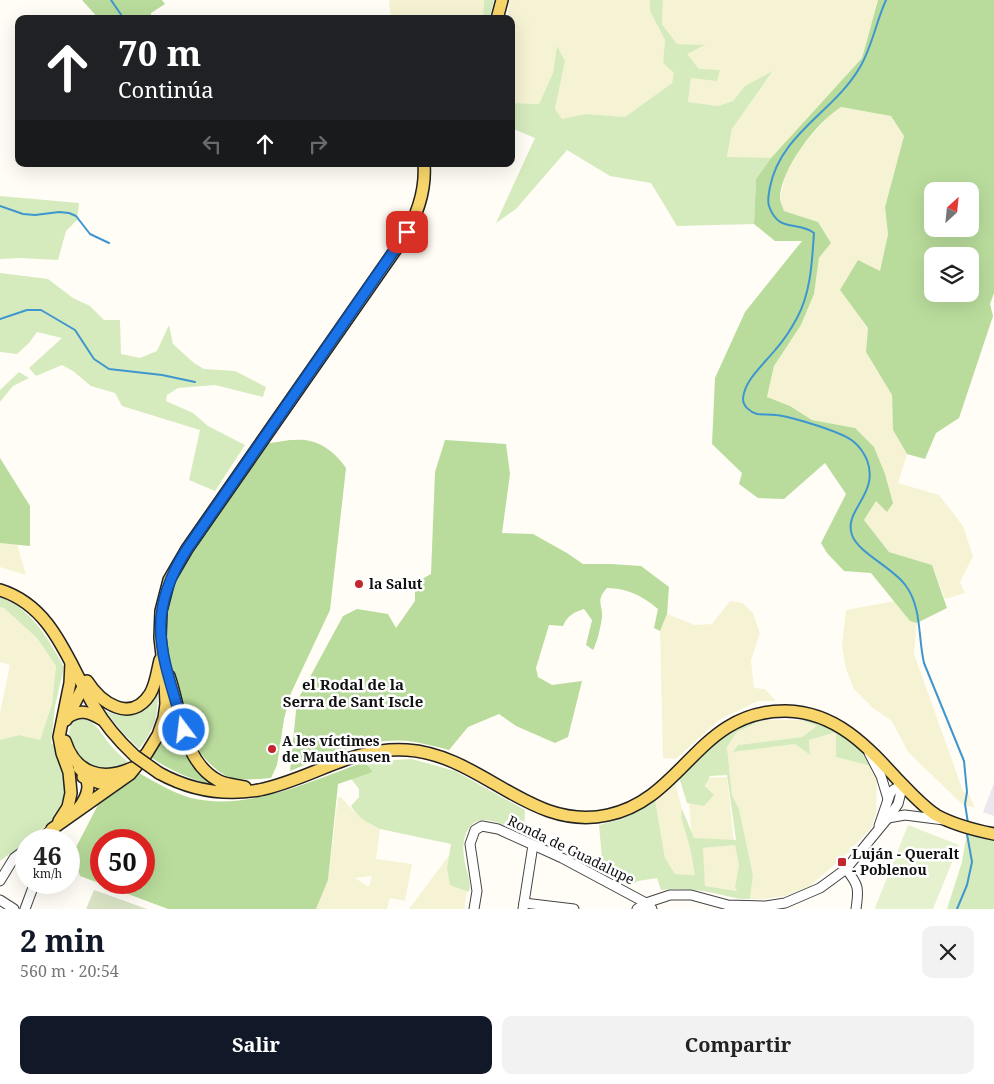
<!DOCTYPE html>
<html lang="es">
<meta charset="utf-8">
<style>
:root{--surface:#fff;--page:#f2f2f2;--text:#222;--muted:#767676;--accent:#111827}
body{margin:0;font-family:"Noto Serif",serif;background:var(--page);color:var(--text);height:100vh;display:flex;flex-direction:column;font-size:19px;white-space:nowrap}
*{box-sizing:border-box;margin:0}
p{font-size:16px;color:var(--muted)}
.icon{flex:none;width:28px;height:28px;fill:none;stroke:currentColor;stroke-width:2;stroke-linecap:round;stroke-linejoin:round}
.map{position:relative;height:909px;overflow:hidden}
.sheet{display:flex;flex-direction:column;background:var(--surface);flex:1}
.sheet>*{flex:none}
.guide{position:absolute;left:15px;top:15px;width:500px;height:152px;border-radius:10px;box-shadow:0 5px 20px #0002;background:#202124;color:#fff;overflow:hidden}
.needle{width:32px;rotate:27deg}
.tools{position:absolute;left:924px;top:182px;display:grid;gap:10px}
.tools a{display:grid;place-items:center;width:55px;height:55px;border-radius:10px;background:var(--surface);box-shadow:0 5px 20px #0002;font-size:25px}
.speed{position:absolute;left:15px;top:829px;display:flex;gap:10px;font-size:25px;font-weight:700;text-align:center}
.speed>*{display:grid;place-content:center;width:65px;height:65px;border-radius:50%;background:var(--surface);box-shadow:0 5px 20px #0002;line-height:1}
.speed small{font-size:12px;font-weight:400}
.speed .limit{border:8px solid #d22;background:#fff;color:#111}
.pin{position:absolute;display:grid;place-items:center;width:42px;height:42px;color:#fff;margin:-21px;border-radius:10px;box-shadow:0 2px 8px #0006}
.me{position:absolute;width:55px;margin:-28px;rotate:345deg;stroke-linejoin:round;filter:drop-shadow(0 0 4px #0008)}
.turn{display:flex;align-items:center;gap:18px;height:105px;padding:0 20px;font-size:22px}
.turn .icon{width:65px;height:65px;stroke-width:2.5}
.turn b{display:block;font-size:35px;line-height:42px}
.lanes{display:flex;align-items:center;height:48px;padding:0 20px;background:#0003;justify-content:center;gap:25px;direction:ltr}
.lanes .off{opacity:.35}
.round{display:grid;place-items:center;flex:none;width:52px;height:52px;border-radius:10px;background:var(--page)}
.head{display:flex;align-items:center;justify-content:space-between;height:85px;padding:0 20px}
h1{font-size:30px;font-weight:700;line-height:38px;color:var(--accent)}
.cta{display:flex;gap:10px;margin-top:auto;padding:10px 20px}
.cta a{flex:1;height:58px;border-radius:10px;background:var(--accent);color:#fff;font-size:20px;font-weight:700;line-height:58px;text-align:center}
.cta a+a{background:var(--page);color:var(--text)}
.map>svg:first-child{display:block}
.industrial{fill:#eee6ef}
.farmland{fill:#f6f3d4;fill-rule:evenodd}
.green{fill:#d5ebbd;fill-rule:evenodd}
.forest{fill:#b9dc9c;fill-rule:evenodd}
.cemetery{fill:#d9e3c4}
.pitch{fill:#e6f2cf}
.lines{fill:none;stroke-linecap:round;stroke-linejoin:round}
.stream{stroke:#3f96cf;stroke-width:2}
.minor-casing{stroke:#444;stroke-width:11}
.major-casing{stroke:#222;stroke-width:14}
.minor{stroke:#fff;stroke-width:9}
.major{stroke:#f9d66b;stroke-width:11}
.major-bridge-casing{stroke:#222;stroke-width:14;stroke-linecap:butt}
.major-bridge{stroke:#f9d66b;stroke-width:11}
.route-casing{stroke:#114b97;stroke-width:12}
.route{stroke:#1a73e8;stroke-width:9}
.poi-dot{fill:#c4262e;stroke:#fff;stroke-width:2}
.labels{text-anchor:middle;stroke-width:5;stroke-linejoin:round;paint-order:stroke}
.poi-label{font-size:14px;font-weight:bold;fill:#111;stroke:#fff;text-anchor:start}
.street-label{font-size:14px;fill:#111;stroke:#fff}
.neighbourhood-label{font-size:15px;font-weight:bold;fill:#111;stroke:#fff}
</style>
<div class="map">
<svg width="994" height="909" viewBox="0 0 994 909">
<rect width="100%" height="100%" fill="#fffdf5"/>
<path class="industrial" d="M994,783V816L983,812Z"/>
<g class="farmland">
<path d="M389,0H484L483,19H391Z"/>
<path d="M509,0H650L651,11L665,40L663,63L674,73L672,83L625,117L586,114L562,120L555,109L565,61L557,47L553,73L539,104L511,103V19H508Z"/>
<path d="M663,0H878L862,58L771,158H727L732,129L773,72L745,86L733,101L718,106L688,102L691,78L699,69L686,54L704,46L677,44L662,24Z"/>
<path d="M841,107L891,116L904,136L885,207L888,233L880,271L840,290L868,328L866,352L892,395L893,430L907,454L898,483L939,495L963,526L973,556L960,582L965,593L945,599L932,565L889,552L864,520L876,500L893,503L885,474L874,447L855,428L812,420L790,406L767,398L774,366L801,325L814,294L819,258L831,243L818,222L784,211L780,200L786,170L801,147L831,114Z"/>
<path d="M0,543L17,544L26,575L0,567Z"/>
<path d="M730,601L743,603L753,613L760,633L751,660L754,688L765,689L776,701H758L719,720L676,759L663,758L660,631L667,614L695,625L712,624Z"/>
<path d="M895,601L910,621L917,623L914,654L963,791L969,794L975,808L962,804L908,752L892,721L873,708L854,689L846,669L842,646L846,610Z"/>
<path d="M0,607L4,608L37,638L56,666L52,704L40,740L19,735L0,740V713L10,665L0,662Z"/>
<path d="M762,720H801L817,726L802,737L738,745L734,752L795,744L810,755L809,740L836,732V757L871,766L877,779L876,813L870,831L869,830L850,851L810,886L785,896L763,899H750L753,875L739,809L732,795L727,747L737,732Z"/>
<path d="M727,777L734,842L692,840L689,803H707L706,778Z"/>
<path d="M675,782L682,809L681,817L690,848L695,875L675,874L665,858L655,800Z"/>
<path d="M338,797H341L354,812L371,825L380,829L376,859L412,864L405,901L390,898L387,909H316L328,880ZM372,876L369,887L355,878Z"/>
<path d="M735,845L739,865L735,887L738,891L705,886L702,848Z"/>
<path d="M450,854L447,868L467,890L464,909H409Z"/>
</g>
<g class="green">
<path d="M484,0H494L489,19H483Z"/>
<path d="M650,0H663L662,24L677,44L705,45L687,54L699,69L720,70L717,81L691,78L688,102L718,106L733,101L745,86L773,71L732,129L727,157L771,158L756,179L754,224L677,226L651,183L610,176L567,150L516,209L496,223L535,138L511,128V103L539,104L553,73L557,46L565,61L555,109L562,119L586,114L625,117L672,83L674,73L663,63L665,40L650,11Z"/>
<path d="M0,196L79,203L77,220L66,231L58,260L20,258L0,259Z"/>
<path d="M0,273L48,279L73,298L90,306L104,320H120L121,354L140,358L157,351L169,325L173,344L194,363L204,369L235,371L266,387L263,397L215,385L178,388L167,395L166,401L193,413L208,426L245,445L215,491L189,480L200,430L122,406L115,393L91,386L73,371L62,365L36,376L29,368L62,338L37,332L29,343L17,354L0,352Z"/>
<path d="M19,372L29,378L13,386L0,402V390Z"/>
<path d="M0,597C31,608 49,640 64,667L55,706L51,743L53,744C57,757 63,771 64,785C65,793 64,805 59,812C50,826 15,850 0,861V740L19,735L40,740L52,704L56,666L37,638L4,608L0,607Z"/>
<path d="M158,687C158,714 156,727 139,749L122,732L105,711C136,723 140,709 158,687Z"/>
<path d="M85,719C100,725 103,738 114,749C118,754 124,758 129,763C123,765 114,769 107,769C84,769 60,742 73,721Z"/>
<path d="M762,720L737,732L727,747L732,795L739,809L753,875L750,899C736,900 722,894 708,892C692,889 677,888 661,890L657,878L638,881L630,886L580,860L585,854L602,859L599,825L622,819L655,800L665,858L675,874L695,875L690,848L681,817L682,809L694,838L736,840L727,775L710,776L705,786L714,795L704,806L687,803L679,777L712,745L738,728ZM735,845L739,865L735,887L737,891L705,886L703,848Z"/>
<path d="M801,720C819,722 838,729 852,741C860,747 865,758 871,766L836,757V732L809,740L810,755L795,744L733,752L738,745L802,737L817,726Z"/>
<path d="M412,759L455,771L525,810L524,834C514,830 502,823 491,821C468,815 461,839 464,857C465,869 472,880 469,892L450,885L447,868L451,844L380,829C369,824 357,817 351,806L359,797V789L351,779L373,772L365,762Z"/>
<path d="M967,832L994,838V909H947L962,862Z"/>
</g>
<g class="forest">
<path d="M82,0H162L165,4L151,13V19H99Z"/>
<path d="M878,0H994V293L990,304L993,316L959,418L936,433L925,459L907,454L893,430L892,395L866,352L868,328L840,290L858,260L880,271L888,234L885,207L904,136L891,116L841,107C817,122 779,170 780,200C781,203 783,208 784,211L818,222L831,243L819,258L814,294L801,325L774,366L767,397L790,406L812,420L855,428L874,447L885,474L893,503L887,512L876,501L864,520L889,552L932,565L947,608L917,623L910,621L871,573L844,571L827,553L821,543L846,494L825,463L784,499L758,498L739,484L742,473L712,444L715,378L745,312L802,241H775L754,224L756,179L771,158L862,58ZM970,191V229H932V191ZM932,256H970V294H932Z"/>
<path d="M290,440C296,440 304,439 310,441C325,444 338,456 346,468L330,610L291,693L284,719L277,765L271,778C256,779 236,782 223,774C210,766 199,753 192,740C187,730 185,715 182,704C172,667 157,629 171,592C180,567 196,545 211,523C229,497 246,470 264,444Z"/>
<path d="M445,440L506,444L510,474L502,533L533,534L567,553L583,564H611L641,566L669,587L667,614L660,631L654,628L658,609C641,595 629,589 607,588C595,601 603,604 602,618C600,629 598,640 593,650L586,645L592,620L584,609C574,612 567,616 563,626L549,625L536,668L538,677L552,685L582,681L568,737L555,743L516,726L499,714L468,727L449,750C438,747 426,744 415,742C371,735 329,755 290,771L297,701L343,616L357,609L388,614L396,628L415,601V583L431,574L435,472Z"/>
<path d="M0,458L30,506V546L0,543Z"/>
<path d="M167,731H174L179,734C189,752 197,776 217,786C192,780 173,772 152,758Z"/>
<path d="M365,762L373,772L338,784L328,880L316,909H168L80,876L73,853L99,803L120,789L139,773C155,782 173,793 191,798C249,812 312,780 365,762ZM101,840H144V882H101Z"/>
</g>
<path class="cemetery" d="M94,890L147,909H86Z"/>
<path class="pitch" d="M908,825L959,845L933,909H877L875,908Z"/>
<g class="lines">
<g class="stream">
<path d="M111,0L124,19"/>
<path d="M886,0C876,22 872,47 860,67C835,111 780,134 770,187C769,193 767,200 769,206C779,234 797,220 814,233C812,261 811,292 797,318C791,329 784,340 776,349C765,363 744,380 743,399C743,406 750,412 757,414C763,415 770,414 776,415C792,417 843,432 854,442C860,447 864,453 867,460C880,494 843,510 852,535C858,553 894,568 906,586C922,608 918,638 924,663L964,761L967,792L965,804L968,823"/>
<path d="M0,206L23,214L35,215L59,212L69,213L76,216L90,234L109,243"/>
<path d="M0,319L27,310H41L75,330L94,359L109,369L162,375L195,382"/>
<path d="M957,909L967,885L972,862L967,834"/>
</g>
<g class="minor-casing">
<g id="minor">
<path d="M869,753L881,776L888,799"/>
<path d="M888,818L905,815L944,820"/>
<path d="M879,826L890,794L893,790L903,784"/>
<path d="M38,840L52,829"/>
<path d="M846,869C859,885 859,889 856,909"/>
<path d="M0,881L14,858L26,849"/>
<path d="M0,900L14,909"/>
<path d="M524,903L574,909"/>
<path d="M25,909L35,882"/>
<path d="M474,909L477,891L470,844L475,830L482,826L498,829L562,858L646,903L652,909"/>
<path d="M523,909L533,845"/>
<path d="M637,909L646,903L670,895H691L728,905L766,906L785,903L820,888L846,869L888,818L898,804L903,784"/>
</g>
</g>
<g class="major-casing">
<g id="major">
<path d="M497,19L502,0"/>
<path d="M0,590C54,607 68,663 94,706C105,725 119,741 135,756"/>
<path d="M169,676C181,710 182,762 219,781C227,785 237,785 245,787"/>
<path d="M87,681C101,703 131,724 150,694C156,684 157,672 160,660"/>
<path d="M68,717C80,709 89,712 101,719"/>
<path d="M66,720L83,687"/>
<path d="M65,741C75,773 102,782 132,768"/>
<path d="M159,773C190,790 224,796 259,790C310,780 352,746 407,750C483,755 530,832 608,815C684,799 698,710 786,711C836,712 867,746 898,780C910,792 922,806 936,815C954,825 974,830 994,834"/>
<path d="M83,777L100,783L118,782"/>
<path d="M78,809C89,795 93,781 79,768"/>
<path d="M59,821L68,807L71,793L69,772L62,753L59,737L70,683L71,663"/>
<path d="M52,829L130,774L147,753L158,735L164,718L166,704L165,681L160,638L161,611L169,580L187,549L403,239C417,216 426,191 424,164"/>
</g>
</g>
<use href="#minor" class="minor"/>
<use href="#major" class="major"/>
<g class="major-bridge-casing">
<path id="major-bridge" d="M135,756L159,773"/>
</g>
<use href="#major-bridge" class="major-bridge"/>
</g>
<g class="lines">
<g class="route-casing">
<path id="route" d="M184,730C164,657 142,619 187,549L407,232"/>
</g>
<use href="#route" class="route"/>
</g>
<g class="poi-dot">
<circle cx="359" cy="584" r="5"/>
<circle cx="272" cy="749" r="5"/>
<rect x="837" y="857" width="10" height="10" rx="2.5"/>
</g>
<g class="labels">
<g class="poi-label">
<text x="369" y="589">la Salut</text>
<text x="282" y="746">A les víctimes<tspan x="282" dy="16">de Mauthausen</tspan></text>
<text x="852" y="859">Luján - Queralt<tspan x="852" dy="16">- Poblenou</tspan></text>
</g>
<g class="street-label">
<text transform="translate(571 850) rotate(26)" y="5">Ronda de Guadalupe</text>
</g>
<g class="neighbourhood-label">
<text x="353" y="690">el Rodal de la<tspan x="353" dy="17">Serra de Sant Iscle</tspan></text>
</g>
</g>
</svg>
<div class="tools">
<a><svg class="needle" viewBox="-14 -14 28 28"><path d="M0-13l5 13h-10z" fill="#e53935"/><path d="M0 13l5-13h-10z" fill="#767676"/></svg></a>
<a><svg class="icon" aria-label="layers" viewBox="0 0 24 24"><path d="M12 4l9 5-9 5-9-5zM3 14l9 5 9-5"/></svg></a>
</div>
<div class="speed"><div>46<small>km/h</small></div><div class="limit">50</div></div>
<div class="pin" style="left:407px;top:232px;background:#d93025"><svg class="icon" aria-label="arrive" viewBox="0 0 24 24"><path d="M6 21V4h12l-3 4 3 4H6"/></svg></div>
<svg class="me" style="left:184px;top:730px" viewBox="-20 -20 40 40"><circle r="17" fill="#1a73e8" stroke="#fff" stroke-width="3"/><path d="M0-11L8 9 0 5-8 9z" fill="#fff"/></svg>
<div class="guide">
<div class="turn"><svg class="icon" aria-label="ahead" viewBox="0 0 24 24"><path d="M12 20V5M6 11l6-6 6 6"/></svg><div><b>70 m</b>Continúa</div></div>
<div class="lanes"><svg class="icon off" aria-label="left" viewBox="0 0 24 24"><path d="M17 20v-9H6M10 6l-5 5 5 5"/></svg><svg class="icon" aria-label="ahead" viewBox="0 0 24 24"><path d="M12 20V5M6 11l6-6 6 6"/></svg><svg class="icon off" aria-label="right" viewBox="0 0 24 24"><path d="M7 20v-9h11M14 6l5 5-5 5"/></svg></div>
</div>
</div>
<section class="sheet">
<div class="head"><div><h1>2 min</h1><p>560 m · 20:54</p></div><a class="round"><svg class="icon" aria-label="close" viewBox="0 0 24 24"><path d="M6 6l12 12M18 6L6 18"/></svg></a></div>
<div class="cta"><a>Salir</a><a>Compartir</a></div>
</section>
